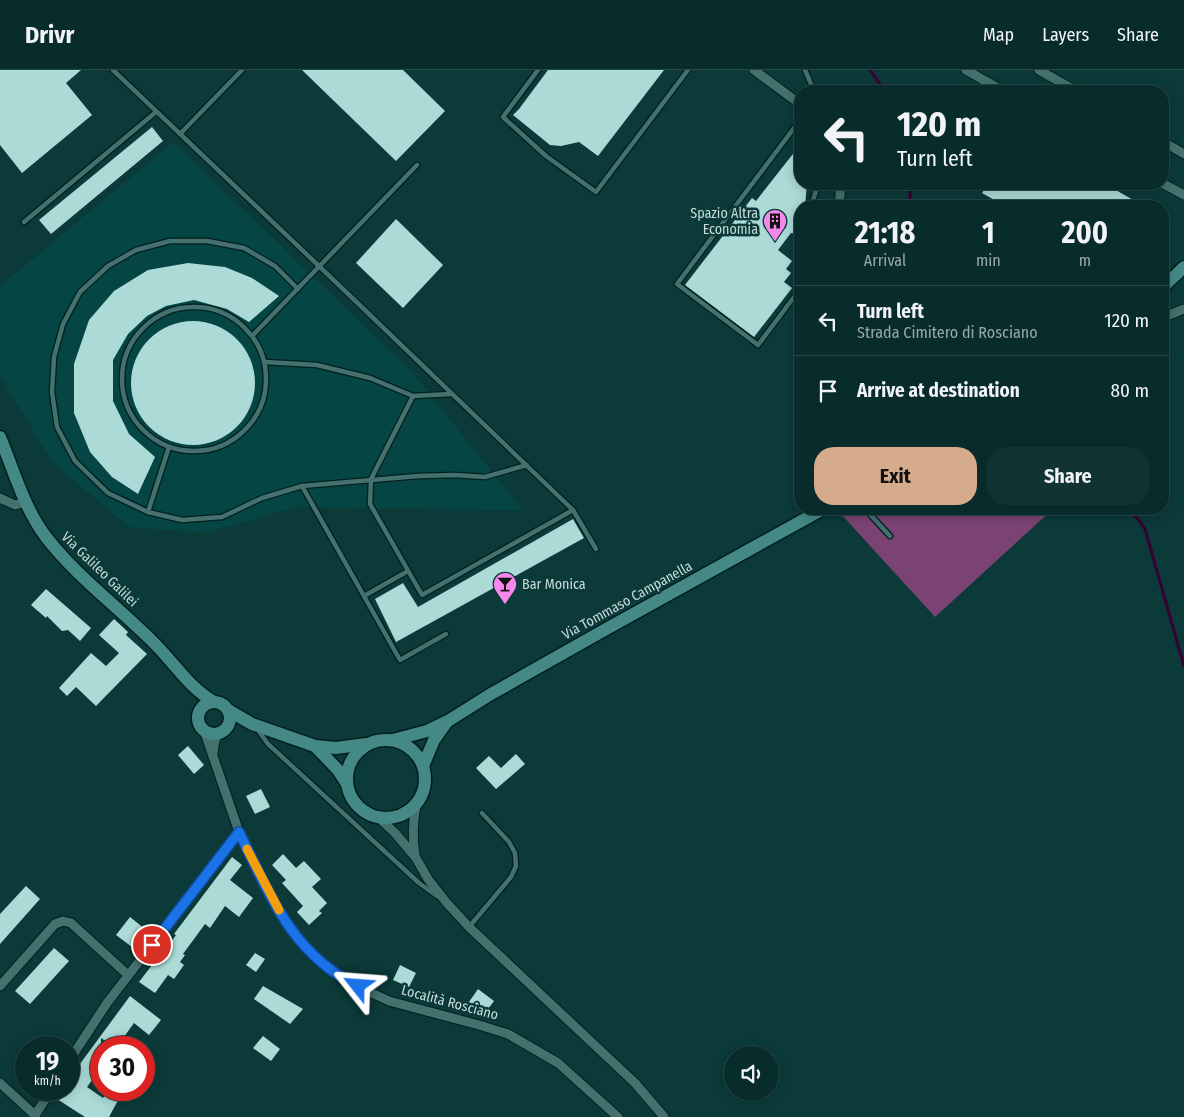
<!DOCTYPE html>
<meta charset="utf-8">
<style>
:root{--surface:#082c2b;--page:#113433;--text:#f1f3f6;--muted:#98a7a9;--line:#294847;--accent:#d6ab8b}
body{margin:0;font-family:"Fira Sans Condensed",sans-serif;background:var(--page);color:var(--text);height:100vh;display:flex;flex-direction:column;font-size:19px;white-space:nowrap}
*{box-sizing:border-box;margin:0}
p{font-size:16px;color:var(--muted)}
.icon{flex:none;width:28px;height:28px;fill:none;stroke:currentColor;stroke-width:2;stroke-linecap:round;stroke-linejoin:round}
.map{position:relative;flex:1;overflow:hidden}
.details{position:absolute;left:794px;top:130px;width:375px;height:315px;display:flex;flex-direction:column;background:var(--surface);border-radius:20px;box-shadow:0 2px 12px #0003,0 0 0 1px var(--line)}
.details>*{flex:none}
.hud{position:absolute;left:794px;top:15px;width:375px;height:105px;border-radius:20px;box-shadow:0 2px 12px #0003,0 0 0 1px var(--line);background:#082c2b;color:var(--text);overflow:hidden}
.buttons{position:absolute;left:724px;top:976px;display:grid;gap:10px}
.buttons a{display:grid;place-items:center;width:55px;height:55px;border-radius:50%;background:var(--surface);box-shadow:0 2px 12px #0003,0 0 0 1px var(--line);font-size:25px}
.speed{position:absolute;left:15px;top:966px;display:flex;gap:10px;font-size:25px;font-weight:700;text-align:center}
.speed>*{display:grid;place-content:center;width:65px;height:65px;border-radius:50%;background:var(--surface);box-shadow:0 2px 12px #0003,0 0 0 1px var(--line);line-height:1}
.speed small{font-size:12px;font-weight:400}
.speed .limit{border:8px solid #d22;background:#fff;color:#111}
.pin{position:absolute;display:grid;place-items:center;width:42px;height:42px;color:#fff;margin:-21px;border:2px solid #fff;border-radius:50%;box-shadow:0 1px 5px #0007}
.me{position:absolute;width:55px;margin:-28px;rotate:298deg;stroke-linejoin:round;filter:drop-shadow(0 0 4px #0008)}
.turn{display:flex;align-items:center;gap:18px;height:105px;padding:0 20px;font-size:22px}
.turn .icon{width:65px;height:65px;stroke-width:2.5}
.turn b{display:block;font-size:35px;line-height:42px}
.eta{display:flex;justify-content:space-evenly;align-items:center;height:85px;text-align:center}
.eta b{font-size:30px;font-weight:700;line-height:35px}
.primary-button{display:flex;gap:10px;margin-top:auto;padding:10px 20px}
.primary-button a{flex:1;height:58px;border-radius:20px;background:var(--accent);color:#111;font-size:20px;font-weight:700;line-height:58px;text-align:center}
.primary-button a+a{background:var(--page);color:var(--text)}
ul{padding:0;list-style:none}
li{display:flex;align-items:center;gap:15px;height:70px;padding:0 20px;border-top:1px solid var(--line)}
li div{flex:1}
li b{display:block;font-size:19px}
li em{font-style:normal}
header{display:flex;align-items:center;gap:30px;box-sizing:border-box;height:70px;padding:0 25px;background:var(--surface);border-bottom:1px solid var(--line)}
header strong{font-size:24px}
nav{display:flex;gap:28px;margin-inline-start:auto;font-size:18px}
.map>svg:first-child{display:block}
.built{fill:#054543}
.green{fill:#7a4374}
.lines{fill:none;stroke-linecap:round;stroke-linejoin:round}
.stream{stroke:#360233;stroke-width:3}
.building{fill:#abdad7}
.service-casing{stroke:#00201f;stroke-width:7}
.minor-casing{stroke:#00201f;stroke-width:11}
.secondary-casing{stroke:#00201f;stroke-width:15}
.service{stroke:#44706e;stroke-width:4.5}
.minor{stroke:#44706e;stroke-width:9}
.secondary{stroke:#448986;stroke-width:12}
.route-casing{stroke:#114b97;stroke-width:12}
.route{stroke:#1a73e8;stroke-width:9}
.slow{stroke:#f59e0b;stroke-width:9}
.labels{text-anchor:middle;stroke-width:5;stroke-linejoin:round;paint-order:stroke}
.poi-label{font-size:14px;fill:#c6dcdb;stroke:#0b3a39;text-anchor:end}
.street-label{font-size:14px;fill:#c6dcdb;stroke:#0b3a39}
</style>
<header>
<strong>Drivr</strong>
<nav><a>Map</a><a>Layers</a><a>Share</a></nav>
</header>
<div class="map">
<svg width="1184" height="1047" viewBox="0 0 1184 1047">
<rect width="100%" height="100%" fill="#0b3a39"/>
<path class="built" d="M173,72L409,299L523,440L296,437L206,463L129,457L53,393L0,306V216Z"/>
<path class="green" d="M851,439H1053L935,547L841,444Z"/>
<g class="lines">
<g class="stream">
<path d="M870,0L885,21"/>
<path d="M909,136L911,114"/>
<path d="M1126,439L1138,449L1145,459L1184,596"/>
</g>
</g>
<g class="building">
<path d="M0,0H81L66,13L92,45L22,103L0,75Z"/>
<path d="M302,0H403L445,41L396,91Z"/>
<path d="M548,0H664L598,86L579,72L561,76L550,75L513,45L519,39Z"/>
<path d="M152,57L163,71L51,164L39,150Z"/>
<path d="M800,75V114H807L805,136H800V164L791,163L778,180L792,191L786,199L791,203L784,212L792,218L754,267L685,215L752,128L756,131Z"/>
<path d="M988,114H1105L1144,136H1005L982,123Z"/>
<path d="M396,149L443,195L403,238L356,193Z"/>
<path d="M188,193L225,197L252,208L279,226L249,252L227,239L194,230L166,236L147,246L128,264L113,290V331L129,364L155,387L138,424L112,407L90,382L74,343V294L89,250L114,221L148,200Z"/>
<circle cx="193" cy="313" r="62"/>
<path d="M573,449L584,468L396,572L375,529L403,513L418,537Z"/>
<path d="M46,519L91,558L80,571L68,560L62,561L47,546L46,548L31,535Z"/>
<path d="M114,549L128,562L126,565L147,584L96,636L76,617L67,626L59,618L91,583L106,596L119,583L99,565Z"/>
<path d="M188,676L204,695L194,704L178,685Z"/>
<path d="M516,684L525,694L496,719L476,698L489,686L501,698Z"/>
<path d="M261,719L270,737L255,744L246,726Z"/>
<path d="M283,784L296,798L304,791L321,809L312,817L327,833L319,841L322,843L309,855L297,842L303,836L282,813L286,810L272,795Z"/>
<path d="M232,787L242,795L230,810L253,828L239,847L225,836L210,858L205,854L183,884L185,885L180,892L184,895L174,909L168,905L155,923L139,912L162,882L163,883L176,865L174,864Z"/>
<path d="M26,816L40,829L0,874V844Z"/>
<path d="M130,847L145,859L132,877L116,865Z"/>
<path d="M54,878L69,891L30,934L15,921Z"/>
<path d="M255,883L265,889L256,902L246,895Z"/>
<path d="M400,895L416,903L409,917L393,910Z"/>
<path d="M263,916L303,939L290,954L254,929Z"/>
<path d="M478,919L494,931L485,943L469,932Z"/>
<path d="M130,926L161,950L149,965L134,953L116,978L101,968V998L87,1017L103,1028L109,1020H117L122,1023L109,1047H85L57,1029L63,1020H69V1012L77,998Z"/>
<path d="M263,966L280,979L271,991L253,978Z"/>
</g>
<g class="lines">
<g class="service-casing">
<g id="service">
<path d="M113,0L320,197L573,440L596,479"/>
<path d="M538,0L503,47L546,86L596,122L688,0"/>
<path d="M805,0L814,21"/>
<path d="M800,50L677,214L758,275L800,219"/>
<path d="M180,64L242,0"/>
<path d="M811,136L816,121L817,114"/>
<path d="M24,152L156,42"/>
<path d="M298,219L275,196L244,178L207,171H170L136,180L108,196L80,222L63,254L54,287L52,322L57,357L75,391L108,423L148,442L182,450L222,447L262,428L302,416L418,406L455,405L485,407L527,395"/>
<circle cx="194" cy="309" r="72"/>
<path d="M252,266L417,95"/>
<path d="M265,292L317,295L370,308L413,326L451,324"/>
<path d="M413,326L371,409L370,434L422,525L573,440"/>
<path d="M302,416L400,590L446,564"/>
<path d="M865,439L890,466"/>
<path d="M148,442L169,377"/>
<path d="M364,526L408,501"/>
<path d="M258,660L268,674L419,813L437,826"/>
<path d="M469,857L511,807L516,796L515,783L509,772L482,743"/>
</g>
</g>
<g class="minor-casing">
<g id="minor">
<path d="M754,0L800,34"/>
<path d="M966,0L1003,21"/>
<path d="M1039,0L1076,21"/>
<path d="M1162,71L1184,84"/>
<path d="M1162,113L1184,125"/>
<path d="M839,136L841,114"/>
<path d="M1162,248L1184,239"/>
<path d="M0,428L15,435L25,432"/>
<path d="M204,660L239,762L256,797L282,847L302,874L318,891L342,909L389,931L479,955L508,964L558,993L618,1047"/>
<path d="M213,683L215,670L219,663"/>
<path d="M379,748L395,763L416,788L428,809L446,832L469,857L635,1013L664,1047"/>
<path d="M415,785C412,768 413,752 416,735"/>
<path d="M0,916L55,854L63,851L71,853L128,905"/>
<path d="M69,991L107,933L239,762"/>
<path d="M0,1013L35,1045"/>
<path d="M34,1047L51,1020"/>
</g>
</g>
<g class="secondary-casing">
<g id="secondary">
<path d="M1162,218L1184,197"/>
<path d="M0,367C14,401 24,438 46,467C76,506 117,536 152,571C173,591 188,617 214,632"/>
<circle cx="214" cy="648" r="16"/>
<path d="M228,640L252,654L315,676L336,678L367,674"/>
<circle cx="386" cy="709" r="39"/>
<path d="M393,670L427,661L448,651L491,624L608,558L823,439"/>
<path d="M315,676L338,700L347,714"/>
<path d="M423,696L434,670L446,653"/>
</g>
</g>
<use href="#service" class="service"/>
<use href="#minor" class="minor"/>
<use href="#secondary" class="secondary"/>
</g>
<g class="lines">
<g class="route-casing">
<path id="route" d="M152,875L239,762C269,823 292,885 358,916"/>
</g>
<use href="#route" class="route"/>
<path class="slow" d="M247,779L279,840"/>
</g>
<defs>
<g id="building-pin" transform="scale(1.25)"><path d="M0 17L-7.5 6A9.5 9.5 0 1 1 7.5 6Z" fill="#f788eb" stroke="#0b3a39"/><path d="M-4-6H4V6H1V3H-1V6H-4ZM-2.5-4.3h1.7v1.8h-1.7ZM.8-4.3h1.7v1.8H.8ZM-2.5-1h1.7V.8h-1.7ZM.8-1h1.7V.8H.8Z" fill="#111"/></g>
<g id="bar-pin" transform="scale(1.25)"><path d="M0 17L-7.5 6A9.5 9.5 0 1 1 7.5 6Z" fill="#f788eb" stroke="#0b3a39"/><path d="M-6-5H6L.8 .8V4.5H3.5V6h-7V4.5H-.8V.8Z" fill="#111"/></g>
</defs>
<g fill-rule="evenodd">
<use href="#building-pin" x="775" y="151"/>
<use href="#bar-pin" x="505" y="514"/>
</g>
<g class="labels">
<g class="poi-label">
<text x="758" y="148">Spazio Altra<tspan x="758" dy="16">Economia</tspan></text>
<text x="522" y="519" text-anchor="start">Bar Monica</text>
</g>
<g class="street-label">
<text transform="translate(100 499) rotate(44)" y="5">Via Galileo Galilei</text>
<text transform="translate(627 530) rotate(-29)" y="5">Via Tommaso Campanella</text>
<text transform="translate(450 932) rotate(15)" y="5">Località Rosciano</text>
</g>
</g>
</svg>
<div class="buttons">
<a><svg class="icon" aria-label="sound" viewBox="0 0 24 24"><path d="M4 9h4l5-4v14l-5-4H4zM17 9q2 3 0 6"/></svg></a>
</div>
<div class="speed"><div>19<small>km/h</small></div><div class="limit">30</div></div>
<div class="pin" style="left:152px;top:875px;background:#d93025"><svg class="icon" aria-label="arrive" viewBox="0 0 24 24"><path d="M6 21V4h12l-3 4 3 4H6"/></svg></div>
<svg class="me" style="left:358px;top:916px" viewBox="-20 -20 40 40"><path d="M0-17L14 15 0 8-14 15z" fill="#1a73e8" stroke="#fff" stroke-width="4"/></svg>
<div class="hud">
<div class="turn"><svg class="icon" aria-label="left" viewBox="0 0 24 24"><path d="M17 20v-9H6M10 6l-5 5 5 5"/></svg><div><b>120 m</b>Turn left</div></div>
</div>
<section class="details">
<div class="eta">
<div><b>21:18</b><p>Arrival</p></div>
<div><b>1</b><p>min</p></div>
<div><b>200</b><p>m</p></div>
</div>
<ul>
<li><svg class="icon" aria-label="left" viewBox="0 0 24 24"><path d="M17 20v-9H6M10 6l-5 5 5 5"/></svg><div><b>Turn left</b><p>Strada Cimitero di Rosciano</p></div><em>120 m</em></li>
<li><svg class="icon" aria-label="arrive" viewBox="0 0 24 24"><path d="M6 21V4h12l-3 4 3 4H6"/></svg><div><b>Arrive at destination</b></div><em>80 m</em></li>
</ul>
<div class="primary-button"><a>Exit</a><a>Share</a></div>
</section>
</div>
